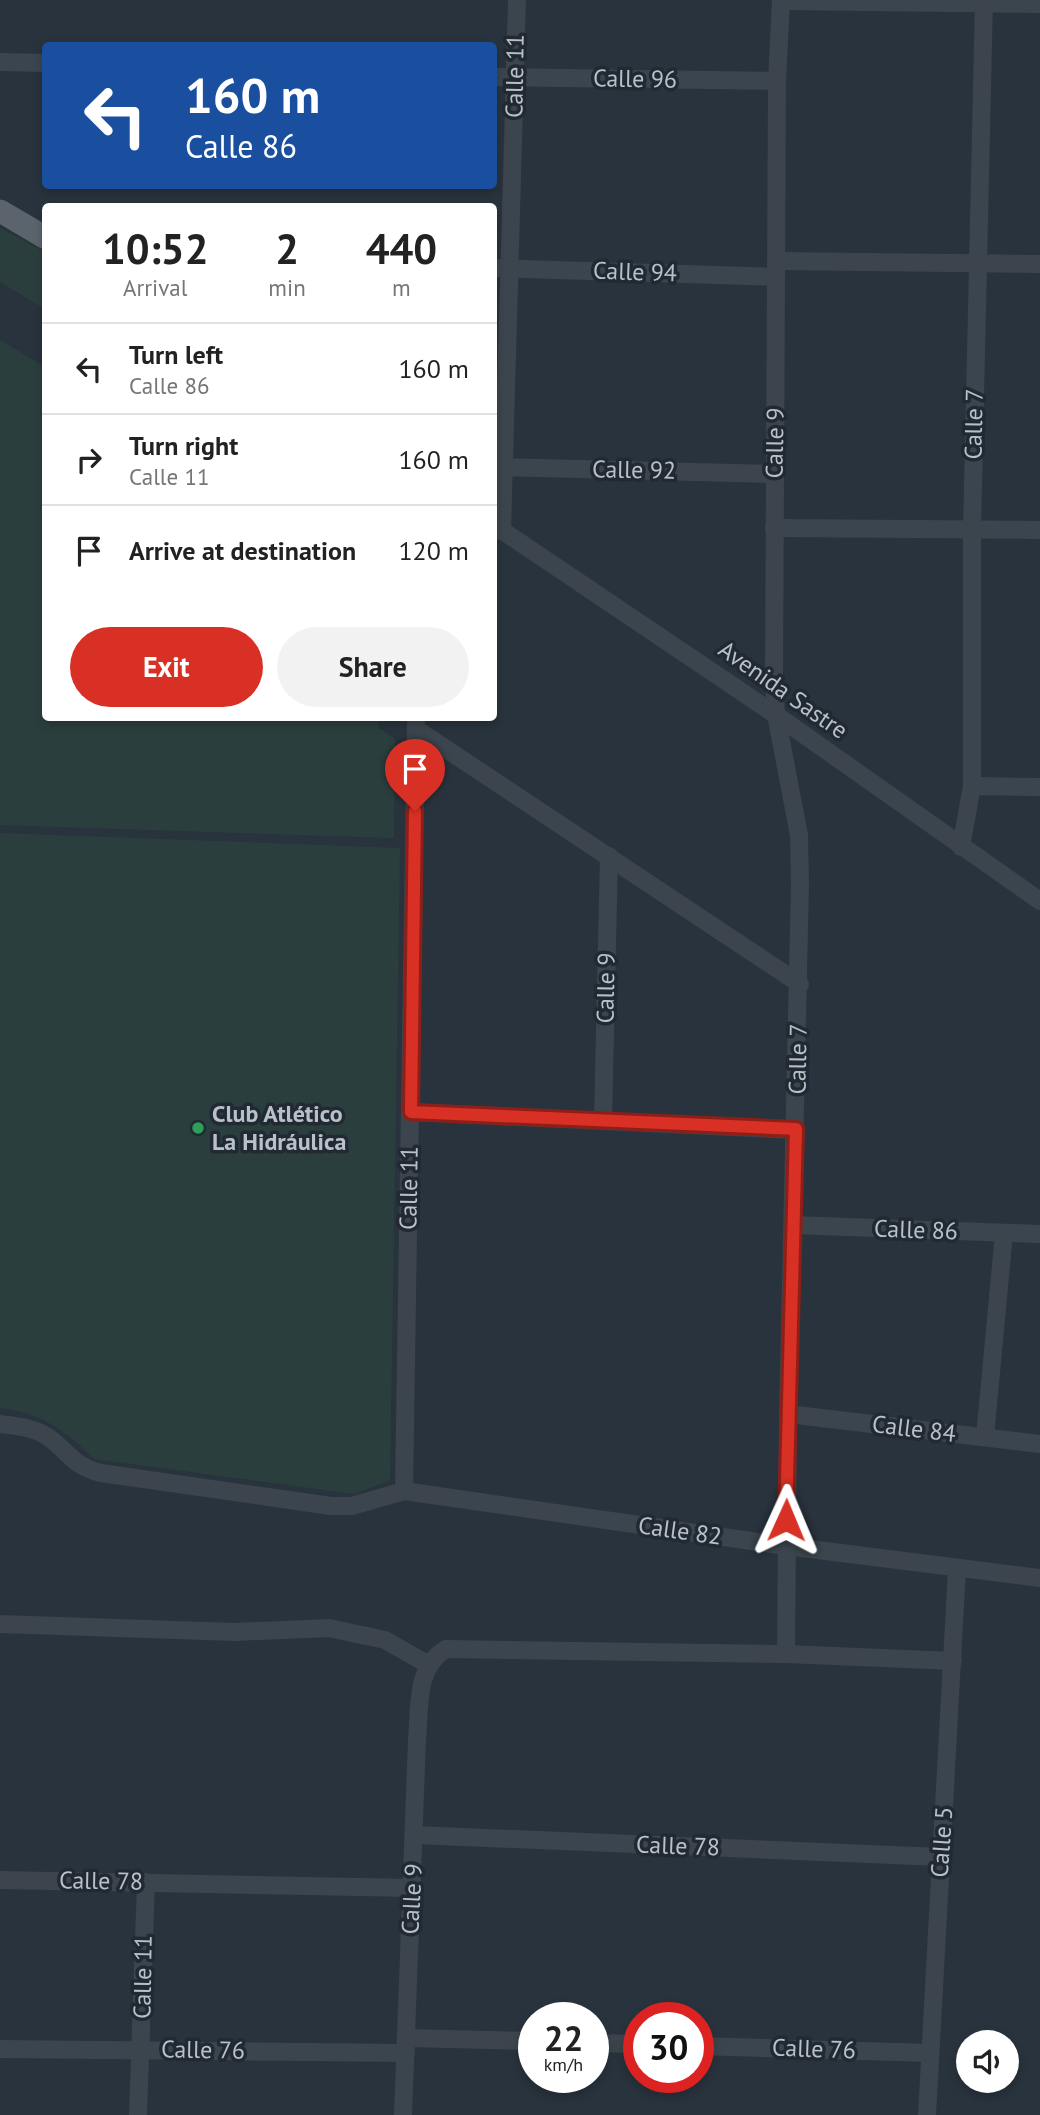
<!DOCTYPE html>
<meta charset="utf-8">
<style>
:root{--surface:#fff;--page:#f2f2f2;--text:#222;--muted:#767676;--line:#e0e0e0;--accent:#d93025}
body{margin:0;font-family:"PT Sans",sans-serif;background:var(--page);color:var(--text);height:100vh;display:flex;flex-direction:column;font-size:26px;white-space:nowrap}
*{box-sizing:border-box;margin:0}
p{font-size:23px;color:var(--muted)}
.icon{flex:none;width:38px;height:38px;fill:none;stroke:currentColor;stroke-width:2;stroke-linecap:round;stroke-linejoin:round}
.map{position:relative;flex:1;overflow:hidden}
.side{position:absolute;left:42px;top:203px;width:455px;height:518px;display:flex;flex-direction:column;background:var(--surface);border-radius:7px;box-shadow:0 4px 10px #0003}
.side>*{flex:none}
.banner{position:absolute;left:42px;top:42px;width:455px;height:147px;border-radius:7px;box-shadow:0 4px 10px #0003;background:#1a4fa0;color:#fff;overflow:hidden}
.controls{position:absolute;left:956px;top:2030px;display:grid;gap:14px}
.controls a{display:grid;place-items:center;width:63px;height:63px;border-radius:50%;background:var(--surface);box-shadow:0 4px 10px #0003;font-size:35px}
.speed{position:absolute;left:518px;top:2002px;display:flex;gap:14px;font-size:35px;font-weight:700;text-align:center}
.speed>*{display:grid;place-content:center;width:91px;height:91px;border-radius:50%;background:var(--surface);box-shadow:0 4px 10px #0003;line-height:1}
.speed small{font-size:18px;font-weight:400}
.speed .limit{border:10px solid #d22;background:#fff;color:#111}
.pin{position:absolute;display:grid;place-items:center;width:60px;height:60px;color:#fff;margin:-72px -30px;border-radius:50% 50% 50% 0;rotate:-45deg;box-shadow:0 0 7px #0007}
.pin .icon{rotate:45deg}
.me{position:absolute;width:77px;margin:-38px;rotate:1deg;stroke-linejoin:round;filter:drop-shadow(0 0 5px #0008)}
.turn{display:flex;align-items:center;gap:24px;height:147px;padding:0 28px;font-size:32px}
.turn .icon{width:91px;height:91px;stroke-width:2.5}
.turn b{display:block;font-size:49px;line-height:60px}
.eta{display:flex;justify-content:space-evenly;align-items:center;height:119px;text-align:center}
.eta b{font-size:42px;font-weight:800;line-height:49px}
.button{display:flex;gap:14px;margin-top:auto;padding:14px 28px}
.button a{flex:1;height:80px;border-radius:42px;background:var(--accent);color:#fff;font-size:28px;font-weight:800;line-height:80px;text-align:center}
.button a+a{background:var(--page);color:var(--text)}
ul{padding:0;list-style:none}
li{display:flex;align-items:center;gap:21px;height:91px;padding:0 28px;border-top:2px solid var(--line)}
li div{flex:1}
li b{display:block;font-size:26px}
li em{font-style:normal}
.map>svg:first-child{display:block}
.green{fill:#2b3e3e}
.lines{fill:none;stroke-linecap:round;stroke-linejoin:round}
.minor{stroke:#3c454d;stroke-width:18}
.major{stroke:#5b646d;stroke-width:23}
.route-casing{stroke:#8d1f18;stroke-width:18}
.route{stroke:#d93025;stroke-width:12}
.leisure-dot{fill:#2e9e5b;stroke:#212a33;stroke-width:2.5}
.labels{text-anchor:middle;stroke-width:7;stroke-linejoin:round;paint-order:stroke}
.street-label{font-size:24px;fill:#b9c0c8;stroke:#212a33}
.poi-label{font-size:24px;font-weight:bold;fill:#b9c0c8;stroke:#212a33;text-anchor:start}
</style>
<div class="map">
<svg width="1040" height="2115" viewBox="0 0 1040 2115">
<rect width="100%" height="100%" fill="#29333d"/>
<g class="green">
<path d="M0,228L45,252V309L0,282Z"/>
<path d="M0,340L45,367L46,718H379V728L395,739L394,838L0,825Z"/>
<path d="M0,833L400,848L390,1480L355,1494L94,1459C65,1430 42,1413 0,1408Z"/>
</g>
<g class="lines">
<g class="minor">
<path d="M781,0L777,81L774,681L776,715L799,835L800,884L788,1414L786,1654"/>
<path d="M781,1L1040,4"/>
<path d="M0,62L46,63"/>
<path d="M494,77L777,81"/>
<path d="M777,261L1040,264"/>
<path d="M494,268L776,277"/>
<path d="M494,467L775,474"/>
<path d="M494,525L776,715L1040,901"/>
<path d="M774,528L1040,530"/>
<path d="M502,531L517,0"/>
<path d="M416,729L800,984"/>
<path d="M972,786L1040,787"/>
<path d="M961,847L972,786V530L984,0"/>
<path d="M411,1112L796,1130"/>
<path d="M603,1121L609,856"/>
<path d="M793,1225L1040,1234"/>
<path d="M788,1414L1040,1444"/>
<path d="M0,1424C18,1426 38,1428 52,1440C72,1456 74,1466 101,1473L331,1506H352L404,1491L786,1546L1040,1578"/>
<path d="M985,1437L1004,1233"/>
<path d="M404,1491L416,718"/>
<path d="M0,1624L234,1632L329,1628L385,1640L429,1665"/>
<path d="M416,1835L940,1857"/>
<path d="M0,1880L413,1888"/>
<path d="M406,2038L534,2041"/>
<path d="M593,2043L639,2044"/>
<path d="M698,2046L930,2053"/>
<path d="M0,2049L406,2053"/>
<path d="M138,2115L146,1882"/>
<path d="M403,2115L417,1740C420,1708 415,1667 446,1649L786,1654L953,1661"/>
<path d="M927,2115L957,1569"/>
</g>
<path class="major" d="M0,211L46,238"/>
</g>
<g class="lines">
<g class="route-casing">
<path id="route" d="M415,811L411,1112L796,1129L786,1520"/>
</g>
<use href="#route" class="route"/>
</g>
<circle class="leisure-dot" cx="198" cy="1128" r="7"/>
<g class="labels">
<g class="street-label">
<text transform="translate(515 76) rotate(-89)" y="8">Calle 11</text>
<text transform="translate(635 79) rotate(1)" y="8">Calle 96</text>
<text transform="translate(635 272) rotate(2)" y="8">Calle 94</text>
<text transform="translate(974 424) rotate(-89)" y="8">Calle 7</text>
<text transform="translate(775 443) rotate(-89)" y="8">Calle 9</text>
<text transform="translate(634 470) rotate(1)" y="8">Calle 92</text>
<text transform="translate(783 690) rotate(35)" y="8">Avenida Sastre</text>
<text transform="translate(606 988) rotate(-89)" y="8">Calle 9</text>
<text transform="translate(798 1059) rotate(-89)" y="8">Calle 7</text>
<text transform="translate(409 1188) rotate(-89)" y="8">Calle 11</text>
<text transform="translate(916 1230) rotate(2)" y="8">Calle 86</text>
<text transform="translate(914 1429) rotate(7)" y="8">Calle 84</text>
<text transform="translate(680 1531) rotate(8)" y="8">Calle 82</text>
<text transform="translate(942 1842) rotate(-86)" y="8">Calle 5</text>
<text transform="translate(678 1846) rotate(2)" y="8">Calle 78</text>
<text transform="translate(101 1881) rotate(1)" y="8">Calle 78</text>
<text transform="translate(412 1899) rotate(-87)" y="8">Calle 9</text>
<text transform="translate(143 1977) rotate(-89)" y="8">Calle 11</text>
<text transform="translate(814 2049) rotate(2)" y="8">Calle 76</text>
<text transform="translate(203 2050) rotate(1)" y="8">Calle 76</text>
</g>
<g class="poi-label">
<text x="212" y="1122">Club Atlético<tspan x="212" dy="28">La Hidráulica</tspan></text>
</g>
</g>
</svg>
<div class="controls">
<a><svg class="icon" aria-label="sound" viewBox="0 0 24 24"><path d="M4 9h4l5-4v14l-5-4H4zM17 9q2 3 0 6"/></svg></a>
</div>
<div class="speed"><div>22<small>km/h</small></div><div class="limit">30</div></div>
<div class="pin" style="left:415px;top:811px;background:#d93025"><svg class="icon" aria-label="arrive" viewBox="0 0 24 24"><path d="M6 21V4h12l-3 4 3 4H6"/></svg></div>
<svg class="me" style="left:786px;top:1520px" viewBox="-20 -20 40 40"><path d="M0-17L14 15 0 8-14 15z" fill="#d93025" stroke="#fff" stroke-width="4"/></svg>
<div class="banner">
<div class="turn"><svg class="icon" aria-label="left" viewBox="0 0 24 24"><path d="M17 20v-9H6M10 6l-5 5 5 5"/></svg><div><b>160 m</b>Calle 86</div></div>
</div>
<section class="side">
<div class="eta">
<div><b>10:52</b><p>Arrival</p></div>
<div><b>2</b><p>min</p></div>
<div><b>440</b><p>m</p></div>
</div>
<ul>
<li><svg class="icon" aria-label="left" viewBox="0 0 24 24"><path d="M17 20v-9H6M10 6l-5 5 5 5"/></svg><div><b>Turn left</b><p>Calle 86</p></div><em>160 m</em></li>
<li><svg class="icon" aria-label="right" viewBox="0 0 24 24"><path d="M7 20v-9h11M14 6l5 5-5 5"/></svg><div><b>Turn right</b><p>Calle 11</p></div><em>160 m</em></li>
<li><svg class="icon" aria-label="arrive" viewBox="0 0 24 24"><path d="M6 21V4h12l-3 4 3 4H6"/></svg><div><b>Arrive at destination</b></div><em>120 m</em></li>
</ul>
<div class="button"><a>Exit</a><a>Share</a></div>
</section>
</div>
